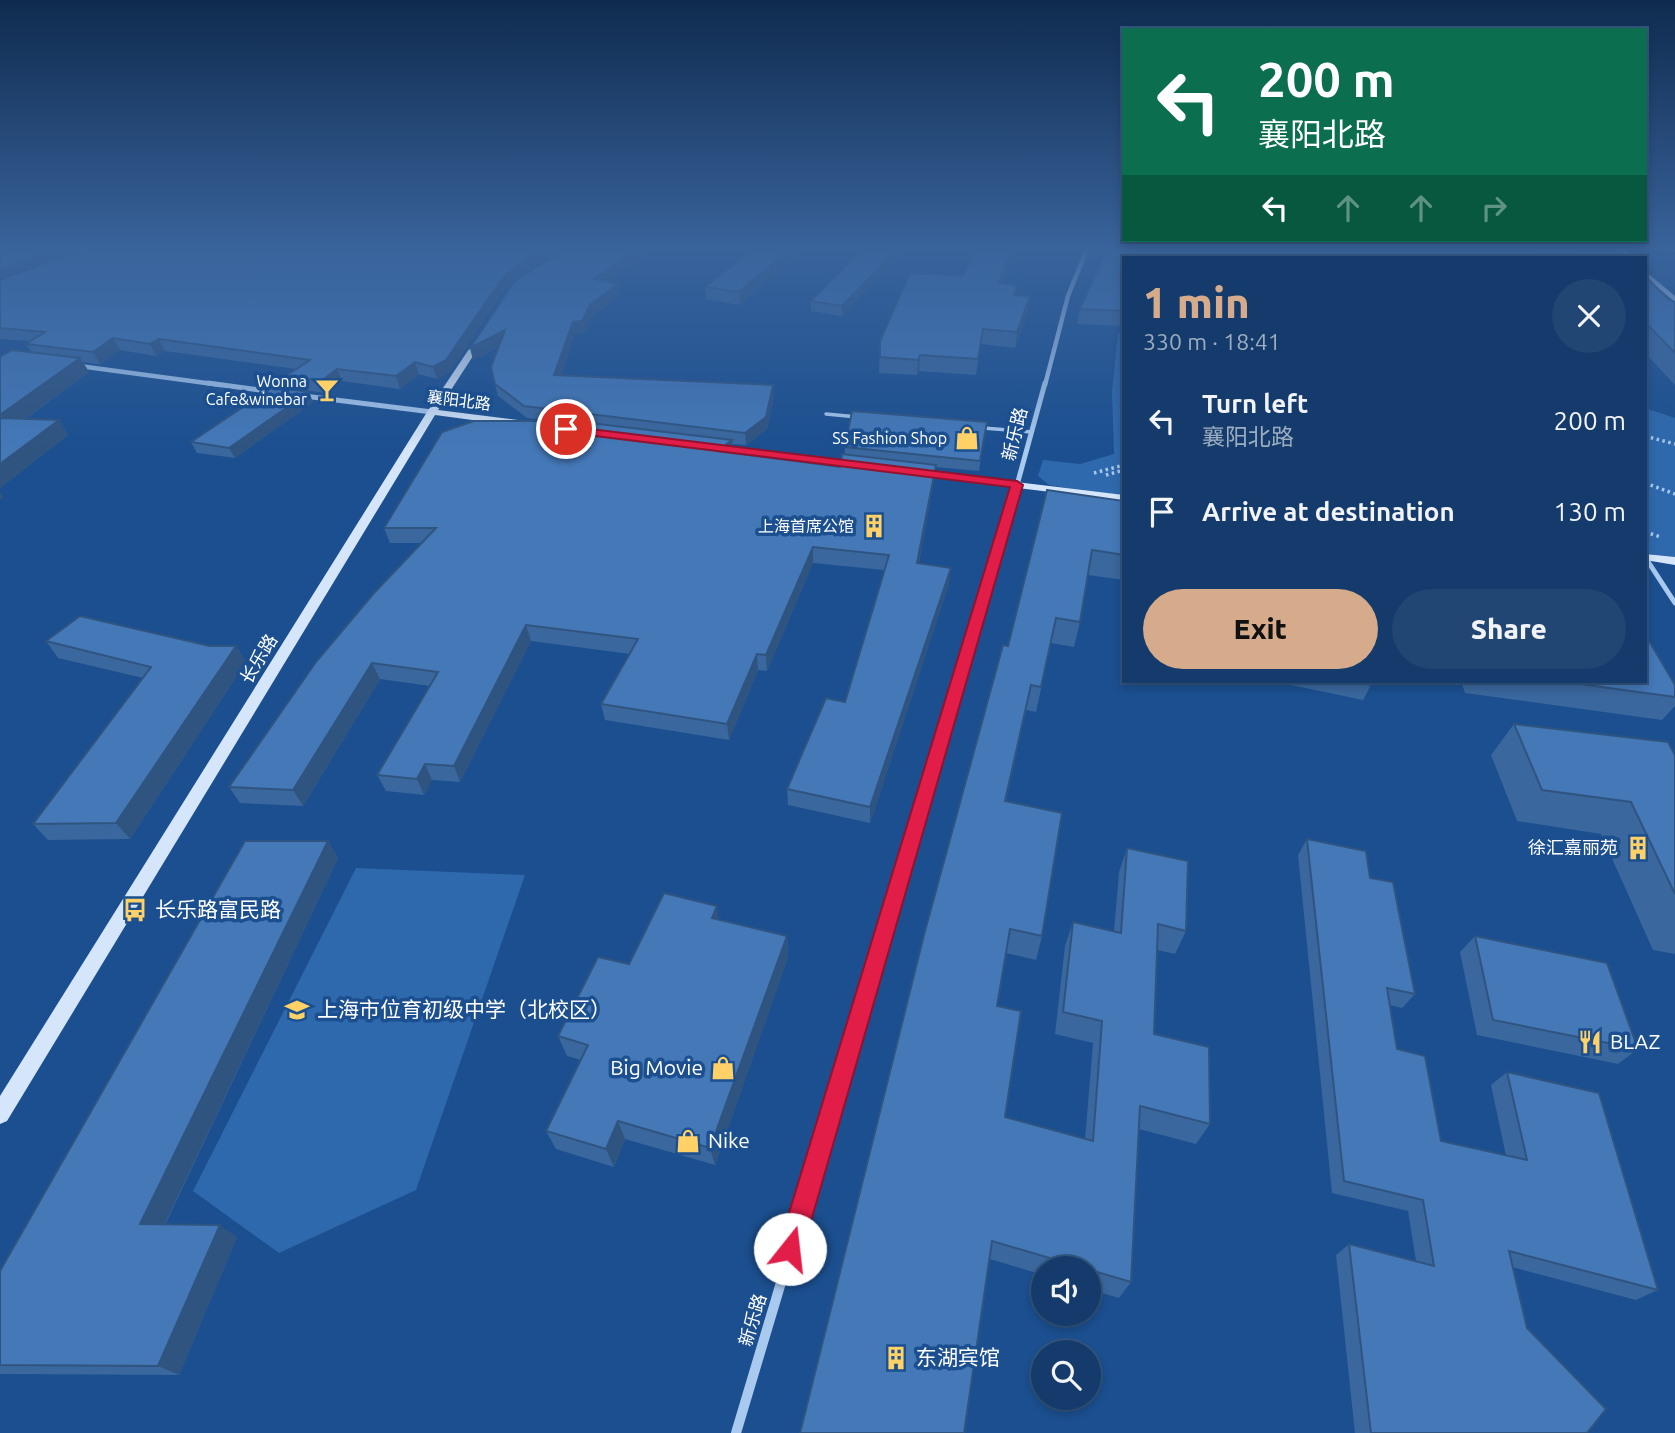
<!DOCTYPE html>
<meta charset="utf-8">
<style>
:root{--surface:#143b6b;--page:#214673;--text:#f1f3f6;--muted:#9dadc1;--line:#33557e;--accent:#d6ab8b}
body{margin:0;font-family:Ubuntu,"Noto Sans SC",sans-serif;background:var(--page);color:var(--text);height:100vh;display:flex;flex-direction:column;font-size:26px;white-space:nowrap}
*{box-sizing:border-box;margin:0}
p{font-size:23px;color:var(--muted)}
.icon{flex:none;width:38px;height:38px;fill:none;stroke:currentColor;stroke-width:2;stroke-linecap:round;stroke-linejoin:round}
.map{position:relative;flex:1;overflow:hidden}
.details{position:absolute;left:1122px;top:256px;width:525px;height:427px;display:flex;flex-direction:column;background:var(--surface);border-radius:0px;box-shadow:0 4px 10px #0003,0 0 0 2px var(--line)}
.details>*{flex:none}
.hud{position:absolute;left:1122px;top:28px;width:525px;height:214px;border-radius:0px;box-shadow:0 4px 10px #0003,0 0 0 2px var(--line);background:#0b6e4f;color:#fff;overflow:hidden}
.tools{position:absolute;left:1031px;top:1256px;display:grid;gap:14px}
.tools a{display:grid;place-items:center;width:70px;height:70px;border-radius:50%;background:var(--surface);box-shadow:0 4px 10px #0003,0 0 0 2px var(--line);font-size:35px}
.pin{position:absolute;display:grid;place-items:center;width:60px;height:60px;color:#fff;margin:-30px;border:4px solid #fff;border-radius:50%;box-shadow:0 2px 7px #0007}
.me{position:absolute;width:77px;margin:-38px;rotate:16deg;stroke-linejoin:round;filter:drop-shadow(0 0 5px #0008)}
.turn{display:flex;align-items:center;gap:24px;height:147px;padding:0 21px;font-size:32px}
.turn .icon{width:91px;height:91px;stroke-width:2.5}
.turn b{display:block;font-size:49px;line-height:60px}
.lanes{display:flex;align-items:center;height:66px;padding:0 21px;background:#0003;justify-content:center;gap:35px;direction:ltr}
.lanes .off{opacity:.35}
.round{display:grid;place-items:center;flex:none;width:74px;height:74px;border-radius:37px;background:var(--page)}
.summary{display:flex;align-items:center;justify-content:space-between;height:119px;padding:0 21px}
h1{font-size:42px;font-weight:800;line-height:52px;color:var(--accent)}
.action{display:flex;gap:14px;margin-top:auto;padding:14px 21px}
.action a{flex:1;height:80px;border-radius:42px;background:var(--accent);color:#111;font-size:28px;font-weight:800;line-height:80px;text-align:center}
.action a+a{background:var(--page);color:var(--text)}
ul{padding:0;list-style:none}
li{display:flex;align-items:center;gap:21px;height:91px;padding:0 21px}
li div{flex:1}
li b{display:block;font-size:26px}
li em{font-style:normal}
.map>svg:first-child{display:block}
.green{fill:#2e69ad}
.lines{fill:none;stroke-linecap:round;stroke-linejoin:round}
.path{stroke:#a9c9ee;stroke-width:3.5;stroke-dasharray:2.5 3.5;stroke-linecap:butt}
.lane-far1{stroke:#a9c9ee;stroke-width:3.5}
.lane{stroke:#a9c9ee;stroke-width:5}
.street-far4{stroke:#a9c9ee;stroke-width:4.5}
.street-far3{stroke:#a9c9ee;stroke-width:5}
.street-far2{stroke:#a9c9ee;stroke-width:7}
.street-far1{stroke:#a9c9ee;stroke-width:9}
.street{stroke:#a9c9ee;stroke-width:10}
.secondary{fill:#d6e6fa;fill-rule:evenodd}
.wall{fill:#3a679d}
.shaded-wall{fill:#305480}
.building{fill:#4478b7;stroke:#305480;stroke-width:2}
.route{fill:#e11d48;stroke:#92132f;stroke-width:2}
.labels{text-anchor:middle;stroke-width:7;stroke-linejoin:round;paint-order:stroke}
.far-poi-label{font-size:16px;fill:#fff;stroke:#1b4f8f;text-anchor:end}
.far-street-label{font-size:16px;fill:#fff;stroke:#1b4f8f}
.street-label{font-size:18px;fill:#fff;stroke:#1b4f8f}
.poi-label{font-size:18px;fill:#fff;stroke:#1b4f8f;text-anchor:end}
.near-poi-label{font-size:21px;fill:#fff;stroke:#1b4f8f;text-anchor:start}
</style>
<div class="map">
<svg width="1675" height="1433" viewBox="0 0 1675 1433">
<rect width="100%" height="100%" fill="#1b4f8f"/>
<g class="green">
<path d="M1118,333L1123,334V498L1049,485L1038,476L1043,460L1080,464L1114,454L1112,392Z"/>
<path d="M1645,408L1675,418V557L1645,554Z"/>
<path d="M356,868L525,875L416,1190L279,1253L193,1191Z"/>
</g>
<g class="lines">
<g class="path">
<path d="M1645,436L1675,444"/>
<path d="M1094,473L1124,465"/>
<path d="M1106,475L1124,470"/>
<path d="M1645,483L1675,494"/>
<path d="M1645,532L1661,537"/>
</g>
<g class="lane-far1">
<path d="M826,414L858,417"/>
<path d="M983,428L1032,432"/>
</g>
<path class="lane" d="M1645,557L1675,603"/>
<g class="street-far4">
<path d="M79,366L221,385"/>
<path d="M1045,385L1068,296L1087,249"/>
</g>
<g class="street-far3">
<path d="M208,383L275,392"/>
<path d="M304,396L432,412"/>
<path d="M997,558L1045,383"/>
</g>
<path class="street-far2" d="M930,780L997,556"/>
<path class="street-far1" d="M845,1066L931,779"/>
<path class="street" d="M736,1433L846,1065"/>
<g class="secondary">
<path d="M1616,249H1624L1632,257H1624Z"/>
<path d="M1667,249H1675V252L1668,250Z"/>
<path d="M1645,271L1675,296V302L1645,277Z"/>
<path d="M480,336L484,339L438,410L518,420L523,423L518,426L435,415L7,1121L0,1124V1096L427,412L477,337Z"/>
<path d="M715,445L858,463L863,466L858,469L711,450L710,448Z"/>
<path d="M916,470L1124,495V501L912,475L911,473Z"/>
<path d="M1645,554L1675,557V565L1645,560Z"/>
</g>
</g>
<g class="wall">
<path d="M0,249L533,267L506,287L450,372L437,379L419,374L400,389L342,381L326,393L291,388L286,376L296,369L165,351L156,356L120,350L100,364L83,362L89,372L25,419L59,420L68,435L0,488V357L31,352L26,344L30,341L0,339Z"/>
<path d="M753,249H804L740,305L706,299L705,287Z"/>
<path d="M863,249L842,316L811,311V301Z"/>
<path d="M976,249H1016L1003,283L1016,295L1028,311L1015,348L981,344L976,375L919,371L917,375L879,373L880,341L963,276Z"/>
<path d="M1091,249H1531L1124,257V326L1077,324L1080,309L1105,254L1091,252Z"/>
<path d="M1576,250L1626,257H1572Z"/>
<path d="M1645,276L1669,300L1675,302V385L1645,353Z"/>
<path d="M608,282L619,295L592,317L584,333L575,334L561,375L774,397L767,429L746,445L733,444V453L840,467L845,454V447L987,422L979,471L935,467L934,480L919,563L949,584L870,823L788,805L787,789L845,702L884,570L813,563L767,671L758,670L729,740L605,720L601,704L630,654L531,641L460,782L432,780L424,795L386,791L377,775L430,686L380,679L303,806L240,803L229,787L421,543H390L384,528L542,421L541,420L527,418L498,396L495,384L499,347L473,360Z"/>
<path d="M313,402L235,458L197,453L191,442Z"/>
<path d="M1047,490L1124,501V580L1088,575L1080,622L1074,647L1051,643L1036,712L1026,710L1006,801L1062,813L1042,936L1036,960L1006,953L997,1006L1021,1011L1005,1117L1085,1139L1093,1043L1055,1034L1065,946L1073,922L1114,931L1119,872L1127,848L1188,861L1186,931L1175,954L1157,950L1154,1034L1209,1047L1210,1124L1196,1144L1139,1129L1131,1282L1119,1298L1088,1289V1269H1043V1275L990,1259L964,1433H800L925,931L1003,645L1008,646Z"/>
<path d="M46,641L236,646L246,662L130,839L48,840L33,824L143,678L58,658Z"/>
<path d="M1291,681H1371V685L1363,700L1291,685Z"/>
<path d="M1461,681H1645L1675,685V706L1662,720L1465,693Z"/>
<path d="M1514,724L1675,755V954L1653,950L1601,834L1517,821L1491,755Z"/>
<path d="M1307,839L1370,878L1415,994L1402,1008L1390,1005L1397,1049L1441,1141L1506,1156L1491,1085L1507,1072L1658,1290L1636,1300L1512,1267L1527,1328L1587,1433H1355L1336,1255L1349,1244L1416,1261L1408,1211L1332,1193L1298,855Z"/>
<path d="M328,841L338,858L165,1225L237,1237L179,1375L0,1374V1271Z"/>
<path d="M719,920L787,936L788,957L715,1165L625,1139L614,1167L556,1149L546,1131L581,1060L567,1056L558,1036L629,964Z"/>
<path d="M1475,936L1638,1049L1618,1064L1477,1035L1460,952Z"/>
</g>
<g class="shaded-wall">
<path d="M57,249H90L0,283V270Z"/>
<path d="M543,249H564L533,267L506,287L450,372L437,379L433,367L504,276L530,256Z"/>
<path d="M640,249H658L596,290L594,279Z"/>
<path d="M790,249H804L740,305L739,292Z"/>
<path d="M897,249H905L842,316V306Z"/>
<path d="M1012,249H1016L998,297L999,283Z"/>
<path d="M618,284L619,295L592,317L584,333L575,334L557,387L554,375L573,322L590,305Z"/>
<path d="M1030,296L1028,311L1015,348L1017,332Z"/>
<path d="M983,329L981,344L976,375L978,359Z"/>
<path d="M505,330L508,342L473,360L470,348Z"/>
<path d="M113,338L120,350L100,364L93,352Z"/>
<path d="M159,339L165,351L156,356L150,344Z"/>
<path d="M920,355L919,371L917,375L918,360Z"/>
<path d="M80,358L89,372L5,433L0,425V415Z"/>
<path d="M415,362L419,374L400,389L396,376Z"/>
<path d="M337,369L342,381L326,393L321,381Z"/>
<path d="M773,385L774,397L767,429L746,445L745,433Z"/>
<path d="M309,392L313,402L235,458L229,448Z"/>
<path d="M59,420L68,435L0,488V464Z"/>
<path d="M732,440L734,455L717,451Z"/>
<path d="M936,465L934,480L916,579L917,563Z"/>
<path d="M0,492L4,497L0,500Z"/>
<path d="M813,547V563L767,671L766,655Z"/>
<path d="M951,568L949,584L870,823V807Z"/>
<path d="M526,625L531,641L460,782L454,766Z"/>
<path d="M236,646L246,662L130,839L116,823Z"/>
<path d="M757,654L758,670L729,740L727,724Z"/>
<path d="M372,663L380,679L303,806L293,790Z"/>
<path d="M425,764L432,780L424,795L417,779Z"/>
<path d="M328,841L338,858L159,1236L140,1224Z"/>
<path d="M717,906L720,928L712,918Z"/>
<path d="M787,936L788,957L715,1165L710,1148Z"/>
<path d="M618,1121L625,1139L614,1167L606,1149Z"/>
<path d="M220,1225L237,1237L179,1375L158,1366Z"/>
</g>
<g class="building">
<path d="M0,249H57L0,270Z"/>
<path d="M84,249H543L530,256L504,276L446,360L433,367L415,362L396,376L337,369L321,381L286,376L310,360L159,339L150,344L113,338L93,352L26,344L45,332L0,328V280Z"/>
<path d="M565,249H640L594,279L618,284L590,305L582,321L573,322L554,375L773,385L766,417L745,433L524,406L495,384L491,367L505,330L470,348L514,282Z"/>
<path d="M753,249H790L739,292L705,287Z"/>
<path d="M863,249H897L842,306L811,301Z"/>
<path d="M976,249H1012L999,283L1017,285L1014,295L1030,296L1017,332L983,329L978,359L920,355L918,360L880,357V341L910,273L963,276Z"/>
<path d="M1107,249H1531L1536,257H1124V311L1080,309Z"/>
<path d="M1576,250L1622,253L1626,257H1583Z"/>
<path d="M1645,276L1669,300L1675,302V353L1645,322Z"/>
<path d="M12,350L80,358L0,415V357Z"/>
<path d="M273,387L309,392L229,448L191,442Z"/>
<path d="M852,411L987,422L980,461L845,447Z"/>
<path d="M540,417L732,440L717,451L840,467L842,454L936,465L917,563L951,568L870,807L787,789L826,698L845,702L889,555L813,547L766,655L757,654L727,724L601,704L638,639L526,625L454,766L425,764L417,779L377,775L438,672L372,663L293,790L229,787L316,662L374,593L436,528H384L442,432L474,421H546Z"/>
<path d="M0,418L59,420L0,464Z"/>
<path d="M1047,490L1124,501V555L1092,550L1080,622L1056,618L1041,687L1031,685L1005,801L1062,813L1042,936L1010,929L997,1006L1021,1011L1005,1117L1093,1141L1102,1021L1063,1012L1073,922L1121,933L1127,848L1188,861L1186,931L1158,924L1154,1034L1209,1047L1210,1124L1140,1106L1131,1282L992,1241L964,1433H800L925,931L1003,645L1008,646Z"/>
<path d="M80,616L210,646H236L116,823L33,824L151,667L46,641Z"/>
<path d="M1645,634L1675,685V697L1558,681H1645Z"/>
<path d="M1349,681H1371V685Z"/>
<path d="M1514,724L1668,742L1675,755V894L1631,802L1542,790Z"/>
<path d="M1307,839L1366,851L1370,878L1393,882L1415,994L1387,988L1397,1049L1425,1056L1441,1141L1527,1160L1507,1072L1599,1093L1658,1290L1509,1251L1527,1328L1606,1409L1587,1433H1371L1349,1244L1434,1266L1423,1200L1344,1181Z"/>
<path d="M245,841H328L140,1224L220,1225L158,1366L0,1365V1271Z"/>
<path d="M664,893L717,906L712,918L787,936L710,1148L618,1121L606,1149L546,1131L588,1045L558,1036L598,957L629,964Z"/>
<path d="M1475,936L1607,963L1638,1049L1493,1020Z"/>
</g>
<linearGradient id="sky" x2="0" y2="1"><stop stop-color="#0f2b4f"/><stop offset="0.55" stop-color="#39639b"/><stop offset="1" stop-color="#39639b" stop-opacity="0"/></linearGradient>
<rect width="1675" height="450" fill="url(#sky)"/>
<path class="route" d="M566,426L1017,481L1023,485L803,1249L799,1257L790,1261L781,1257L778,1249L1010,487L563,432V427Z"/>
<defs>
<g id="bar-bare" transform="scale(1.89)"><path d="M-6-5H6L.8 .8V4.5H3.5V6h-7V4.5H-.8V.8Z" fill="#ffd166" stroke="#1b4f8f" stroke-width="2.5" paint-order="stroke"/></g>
<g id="shop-bare" transform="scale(1.89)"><path d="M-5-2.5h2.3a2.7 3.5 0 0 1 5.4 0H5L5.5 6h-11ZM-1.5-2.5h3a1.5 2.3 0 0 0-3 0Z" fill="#ffd166" stroke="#1b4f8f" stroke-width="2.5" paint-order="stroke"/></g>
<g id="building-bare" transform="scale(1.89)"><path d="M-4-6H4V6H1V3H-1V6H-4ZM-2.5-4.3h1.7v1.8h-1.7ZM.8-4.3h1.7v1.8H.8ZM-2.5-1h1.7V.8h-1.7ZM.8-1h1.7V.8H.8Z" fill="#ffd166" stroke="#1b4f8f" stroke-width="2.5" paint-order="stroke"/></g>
<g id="bus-bare" transform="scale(1.89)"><path d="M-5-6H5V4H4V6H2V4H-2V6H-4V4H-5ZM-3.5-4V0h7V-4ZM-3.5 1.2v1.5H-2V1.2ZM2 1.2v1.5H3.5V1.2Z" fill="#ffd166" stroke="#1b4f8f" stroke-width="2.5" paint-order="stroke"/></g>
<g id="school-bare" transform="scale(1.89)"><path d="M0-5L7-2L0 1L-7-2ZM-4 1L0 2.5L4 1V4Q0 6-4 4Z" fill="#ffd166" stroke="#1b4f8f" stroke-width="2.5" paint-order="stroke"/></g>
<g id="restaurant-bare" transform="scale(1.89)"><path d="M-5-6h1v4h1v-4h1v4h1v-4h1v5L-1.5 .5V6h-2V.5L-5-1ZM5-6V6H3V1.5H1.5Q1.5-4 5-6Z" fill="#ffd166" stroke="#1b4f8f" stroke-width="2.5" paint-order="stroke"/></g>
</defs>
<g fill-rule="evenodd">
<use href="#bar-bare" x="327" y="390"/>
<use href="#shop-bare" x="967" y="438"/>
<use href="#building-bare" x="874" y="526"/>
<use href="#building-bare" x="1638" y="848"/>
<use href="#bus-bare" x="135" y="910"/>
<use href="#school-bare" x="297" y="1010"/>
<use href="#restaurant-bare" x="1590" y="1042"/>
<use href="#shop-bare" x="723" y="1068"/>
<use href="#shop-bare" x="688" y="1141"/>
<use href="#building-bare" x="896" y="1358"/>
</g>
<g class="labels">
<g class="far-poi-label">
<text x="307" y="387">Wonna<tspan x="307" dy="18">Cafe&amp;winebar</tspan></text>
<text x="947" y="444">SS Fashion Shop</text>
<text x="854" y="532">上海首席公馆</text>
</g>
<g class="far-street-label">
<text transform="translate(459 400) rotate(7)" y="6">襄阳北路</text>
</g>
<g class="street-label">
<text transform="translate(1015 434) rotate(-76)" y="6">新乐路</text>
<text transform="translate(259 659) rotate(-59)" y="6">长乐路</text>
<text transform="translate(753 1320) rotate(-73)" y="6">新乐路</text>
</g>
<g class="poi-label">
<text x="1618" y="854">徐汇嘉丽苑</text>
</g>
<g class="near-poi-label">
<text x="155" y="917">长乐路富民路</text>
<text x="317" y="1017">上海市位育初级中学（北校区）</text>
<text x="1610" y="1049">BLAZ</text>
<text x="703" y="1075" text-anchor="end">Big Movie</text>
<text x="708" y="1148">Nike</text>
<text x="916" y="1365">东湖宾馆</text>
</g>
</g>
</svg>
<div class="tools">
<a><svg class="icon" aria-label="sound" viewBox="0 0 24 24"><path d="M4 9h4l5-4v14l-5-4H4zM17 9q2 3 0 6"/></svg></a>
<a><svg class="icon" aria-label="search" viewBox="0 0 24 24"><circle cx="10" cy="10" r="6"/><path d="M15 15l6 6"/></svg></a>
</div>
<div class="pin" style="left:566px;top:429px;background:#d93025"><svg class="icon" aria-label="arrive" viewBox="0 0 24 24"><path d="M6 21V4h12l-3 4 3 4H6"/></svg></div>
<svg class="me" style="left:790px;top:1249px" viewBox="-20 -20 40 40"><circle r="19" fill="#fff"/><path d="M0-13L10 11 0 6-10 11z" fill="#e11d48"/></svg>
<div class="hud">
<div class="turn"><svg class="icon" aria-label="left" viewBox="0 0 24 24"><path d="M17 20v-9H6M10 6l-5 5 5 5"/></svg><div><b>200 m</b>襄阳北路</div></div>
<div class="lanes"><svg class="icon" aria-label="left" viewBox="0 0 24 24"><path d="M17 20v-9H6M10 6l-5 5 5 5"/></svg><svg class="icon off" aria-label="ahead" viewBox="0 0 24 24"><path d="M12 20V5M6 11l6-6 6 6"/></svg><svg class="icon off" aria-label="ahead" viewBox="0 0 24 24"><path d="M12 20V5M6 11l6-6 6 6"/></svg><svg class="icon off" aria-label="right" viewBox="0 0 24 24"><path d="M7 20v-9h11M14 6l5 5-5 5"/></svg></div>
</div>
<section class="details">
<div class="summary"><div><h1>1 min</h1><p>330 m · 18:41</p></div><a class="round"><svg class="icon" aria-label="close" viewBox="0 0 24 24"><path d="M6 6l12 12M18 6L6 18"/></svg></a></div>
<ul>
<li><svg class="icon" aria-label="left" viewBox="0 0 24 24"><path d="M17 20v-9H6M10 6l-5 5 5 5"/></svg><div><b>Turn left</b><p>襄阳北路</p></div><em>200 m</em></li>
<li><svg class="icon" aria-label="arrive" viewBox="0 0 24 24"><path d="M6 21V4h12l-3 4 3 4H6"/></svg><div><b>Arrive at destination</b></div><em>130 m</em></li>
</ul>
<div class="action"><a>Exit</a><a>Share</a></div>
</section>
</div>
